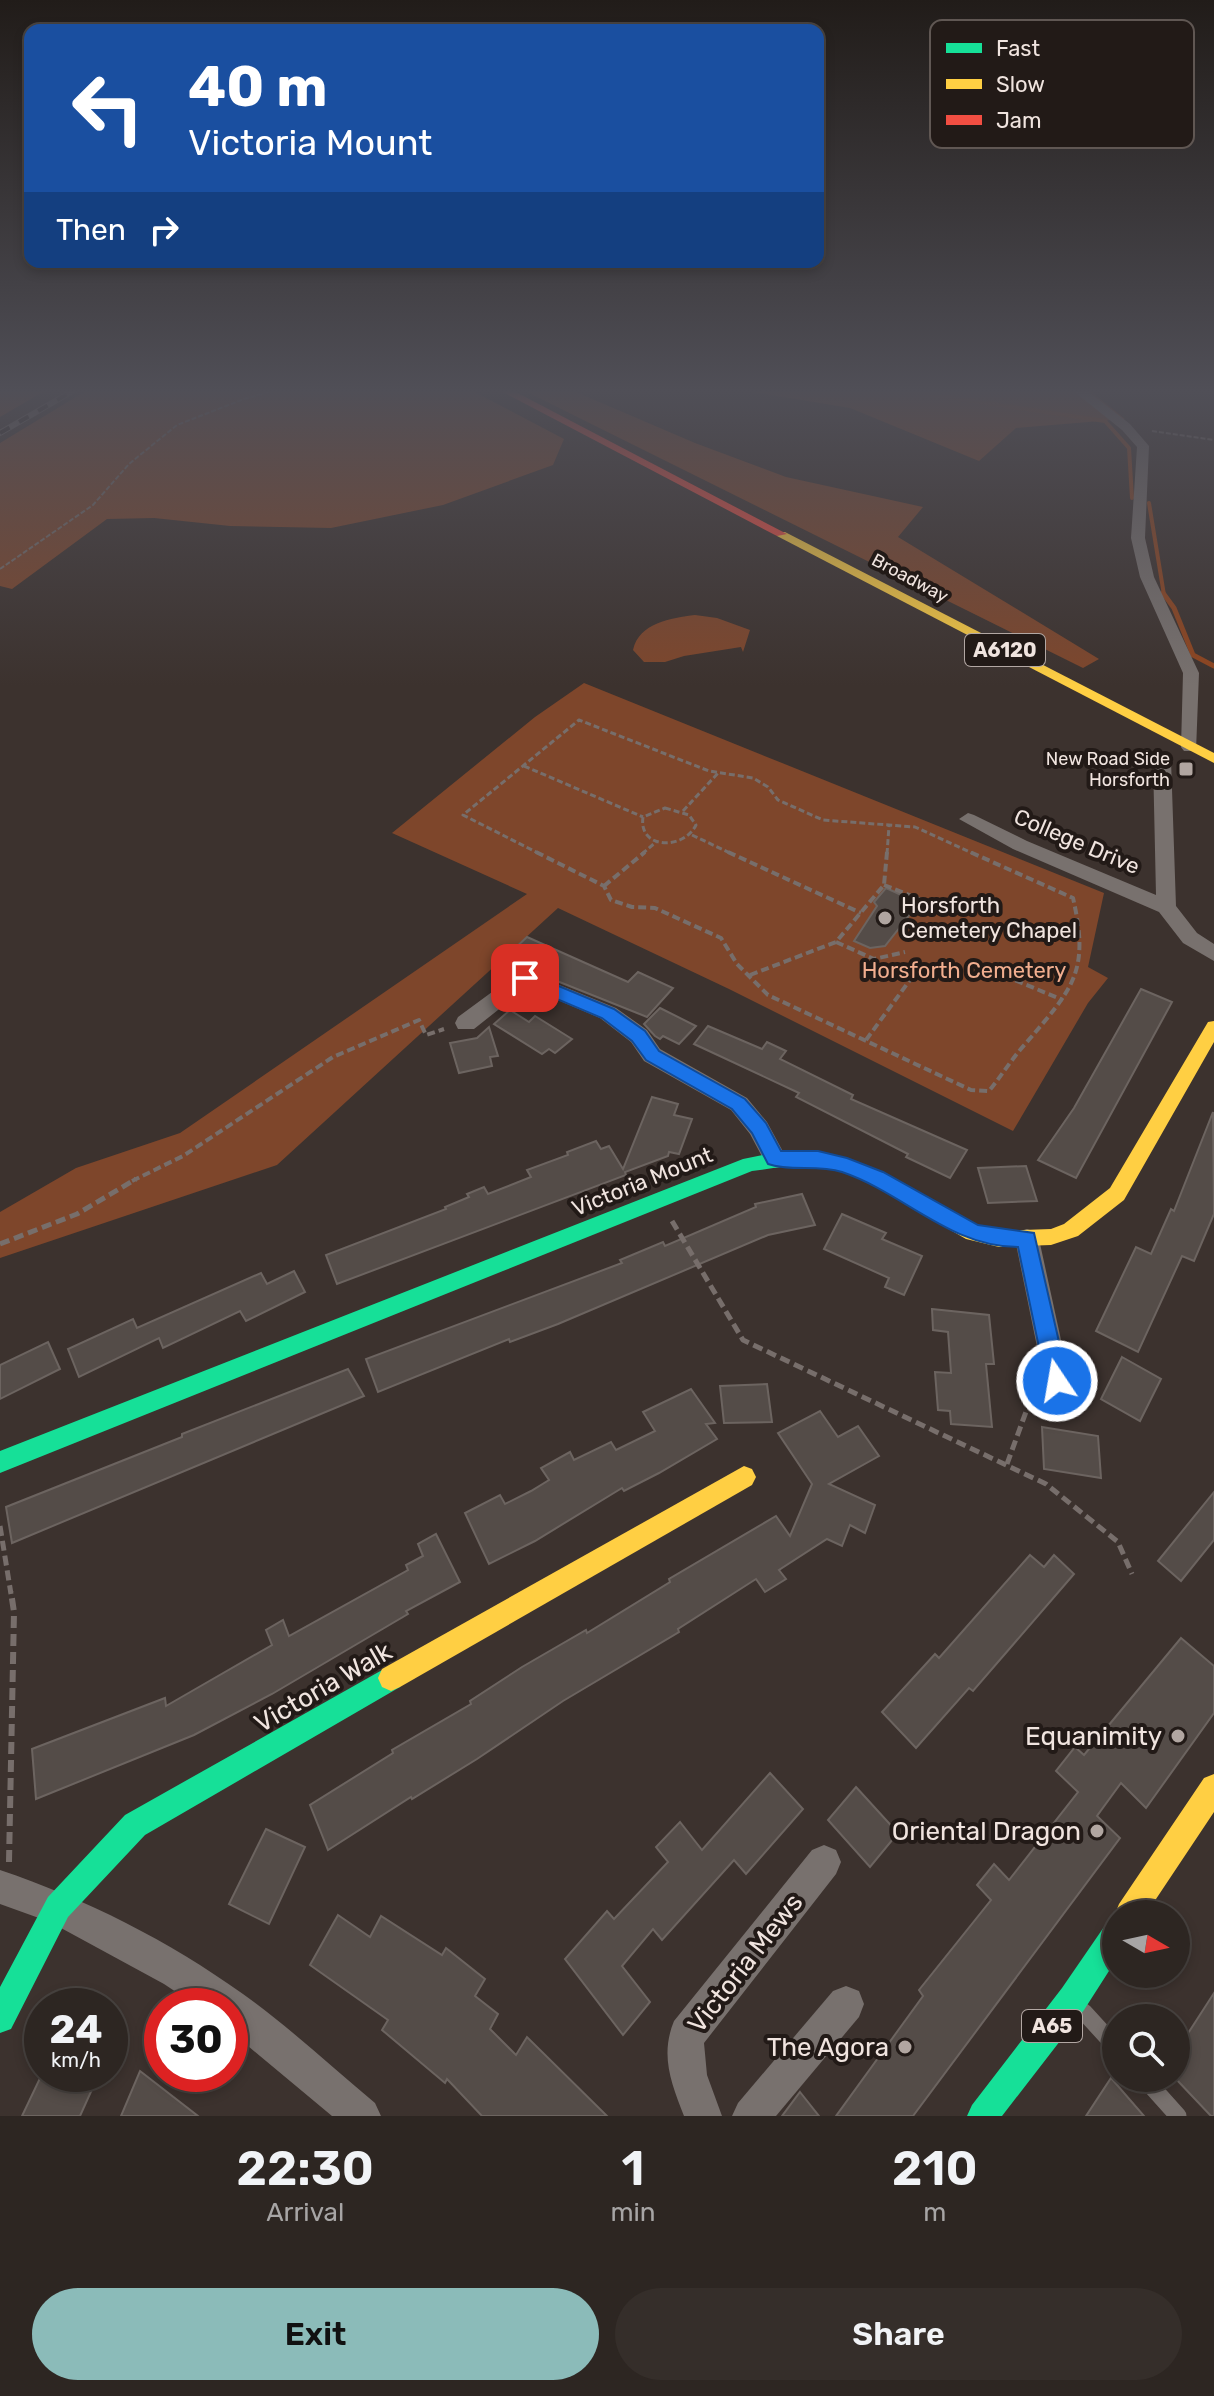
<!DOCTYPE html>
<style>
:root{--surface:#2d2622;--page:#352e2a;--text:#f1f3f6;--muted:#a7a5a5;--line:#484340;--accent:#8bbbb9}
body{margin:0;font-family:Rubik,sans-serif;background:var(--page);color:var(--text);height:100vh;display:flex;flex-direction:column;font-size:30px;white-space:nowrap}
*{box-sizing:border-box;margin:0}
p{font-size:26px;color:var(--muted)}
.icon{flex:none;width:44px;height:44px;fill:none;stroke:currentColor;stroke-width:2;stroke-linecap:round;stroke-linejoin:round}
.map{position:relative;height:2116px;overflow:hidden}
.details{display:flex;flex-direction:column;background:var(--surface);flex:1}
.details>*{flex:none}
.guide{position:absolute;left:24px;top:24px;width:800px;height:244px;border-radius:16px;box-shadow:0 4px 12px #0003,0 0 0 2px var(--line);background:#1a4fa0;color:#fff;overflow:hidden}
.needle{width:52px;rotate:99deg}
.tools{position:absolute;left:1102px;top:1900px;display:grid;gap:16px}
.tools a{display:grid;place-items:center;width:88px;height:88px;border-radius:50%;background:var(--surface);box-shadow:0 4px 12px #0003,0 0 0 2px var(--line);font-size:40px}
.speed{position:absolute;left:24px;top:1988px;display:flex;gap:16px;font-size:40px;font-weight:700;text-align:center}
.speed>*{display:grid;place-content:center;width:104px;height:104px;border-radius:50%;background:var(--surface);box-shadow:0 4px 12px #0003,0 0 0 2px var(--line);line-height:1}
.speed small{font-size:20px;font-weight:400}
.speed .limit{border:12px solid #d22;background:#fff;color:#111}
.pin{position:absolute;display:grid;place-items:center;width:68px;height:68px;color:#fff;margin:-34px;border-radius:16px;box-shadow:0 4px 12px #0006}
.me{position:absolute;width:88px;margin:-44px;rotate:348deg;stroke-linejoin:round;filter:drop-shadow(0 0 6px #0008)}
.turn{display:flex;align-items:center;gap:28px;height:168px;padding:0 32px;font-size:36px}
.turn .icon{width:104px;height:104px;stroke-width:2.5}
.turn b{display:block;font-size:56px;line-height:68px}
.then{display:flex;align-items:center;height:76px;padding:0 32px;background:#0003;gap:16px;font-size:30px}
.eta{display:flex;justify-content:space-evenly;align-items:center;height:136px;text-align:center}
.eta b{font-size:48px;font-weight:600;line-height:56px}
.cta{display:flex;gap:16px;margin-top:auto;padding:16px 32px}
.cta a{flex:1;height:92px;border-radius:48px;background:var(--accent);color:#111;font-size:32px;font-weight:600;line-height:92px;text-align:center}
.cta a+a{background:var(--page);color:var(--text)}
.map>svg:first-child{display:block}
.green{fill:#7e462b}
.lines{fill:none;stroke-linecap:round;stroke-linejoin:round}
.stream-far1{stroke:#8f451f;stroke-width:4}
.stream{stroke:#8f451f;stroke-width:5}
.building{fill:#544c48;stroke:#6c6460;stroke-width:2}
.path-far4{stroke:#776e6b;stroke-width:2;stroke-dasharray:5 2;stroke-linecap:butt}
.path-far3{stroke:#776e6b;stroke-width:3;stroke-dasharray:6 3;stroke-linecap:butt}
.path-far2{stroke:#776e6b;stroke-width:4;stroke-dasharray:8 4;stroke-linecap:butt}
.path-far1{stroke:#776e6b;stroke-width:5;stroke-dasharray:10 5;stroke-linecap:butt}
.path{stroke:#776e6b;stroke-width:6;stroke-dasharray:12 6;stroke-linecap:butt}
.lane{stroke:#78716e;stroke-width:17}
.street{fill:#78716e;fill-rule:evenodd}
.fast{fill:#16e098;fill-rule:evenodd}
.slow{fill:#ffcf43;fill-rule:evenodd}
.jam{fill:#f24e42;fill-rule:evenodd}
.rail-casing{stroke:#78716e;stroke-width:6}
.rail{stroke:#221a17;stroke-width:4;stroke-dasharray:11;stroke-linecap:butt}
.route{fill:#1a73e8;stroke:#114b97;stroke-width:2}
.poi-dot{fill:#b1a6a1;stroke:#221a17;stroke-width:3}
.labels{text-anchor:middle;stroke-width:8;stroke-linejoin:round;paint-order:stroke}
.far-street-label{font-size:18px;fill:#f0e4df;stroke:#221a17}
.far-poi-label{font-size:18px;fill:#f0e4df;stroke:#221a17;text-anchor:end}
.shield{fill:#221a17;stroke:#b2a7a3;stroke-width:2}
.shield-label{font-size:20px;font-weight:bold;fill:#f0e4df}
.street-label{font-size:22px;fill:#f0e4df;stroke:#221a17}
.poi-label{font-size:22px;fill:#f0e4df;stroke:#221a17;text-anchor:start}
.park-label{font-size:22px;fill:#f1ae8f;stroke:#221a17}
.near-street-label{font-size:26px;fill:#f0e4df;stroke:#221a17}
.near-poi-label{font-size:26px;fill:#f0e4df;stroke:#221a17;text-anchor:end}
.key{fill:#221a17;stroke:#605753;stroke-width:2}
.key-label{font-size:22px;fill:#f0e4df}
</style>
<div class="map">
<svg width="1214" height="2116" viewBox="0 0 1214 2116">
<rect width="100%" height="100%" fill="#3c322e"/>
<g class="green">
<path d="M0,389H48L0,417Z"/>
<path d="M89,389H469L564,439L553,465L443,505L331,528L230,526L154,518L107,519L12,589L0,586V443Z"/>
<path d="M521,389H569L695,443L786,477L923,507L898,537L1099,659L1083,668Z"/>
<path d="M734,389H1088L1125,419L1016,428L979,461L850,408Z"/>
<path d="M695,615L717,618L750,630L743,652L741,647L684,656L665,662H644L633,650C639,623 671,618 695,615Z"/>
<path d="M584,683L1104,893L1088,967L1108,978L1088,1003L1013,1131L729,989L558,908L277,1165L0,1258V1212L76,1168L180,1133L527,894L392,833L535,717Z"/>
</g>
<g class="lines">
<g class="stream-far1">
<path d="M893,389L1105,421L1129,448L1132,498"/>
<path d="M1149,503L1164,595"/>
</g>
<path class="stream" d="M1163,593L1174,608L1193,655L1214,666"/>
</g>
<g class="building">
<path d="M886,888L919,903L885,946L870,948L854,941L877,906L874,902Z"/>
<path d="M527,937L628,982L638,972L673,988L647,1017L552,979L514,959L520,954L513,950Z"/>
<path d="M1141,989L1172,1002L1076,1178L1038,1160L1074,1108Z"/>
<path d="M660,1008L696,1026L679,1044L663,1036L660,1039L655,1036L644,1024Z"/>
<path d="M510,1010L529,1022L535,1016L572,1039L555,1053L549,1049L542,1054L494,1024Z"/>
<path d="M708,1026L762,1049L767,1042L786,1051L780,1059L853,1095L851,1099L967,1150L950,1178L906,1157L908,1154L796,1097L799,1093L694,1044Z"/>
<path d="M489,1027L498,1056L490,1057L492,1066L459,1073L450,1043L477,1038Z"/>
<path d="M652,1097L678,1104L674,1115L692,1119L679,1154L669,1152L668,1156L625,1172L626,1175L337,1284L326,1255L446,1209L445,1207L469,1197L467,1194L484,1187L488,1194L531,1177L527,1170L568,1155L567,1152L596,1141L601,1149L609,1146L623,1169Z"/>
<path d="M1213,1112L1214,1214L1194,1261L1182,1256L1138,1352L1096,1331L1136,1247L1151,1254L1171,1209L1174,1211Z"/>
<path d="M1026,1166L1037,1201L988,1203L978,1168Z"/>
<path d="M802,1194L815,1225L768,1235L558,1324L510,1342L509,1339L378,1392L366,1359L622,1263L620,1260L663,1242L665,1246L756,1207L755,1204Z"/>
<path d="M842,1214L886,1233L882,1239L922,1256L904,1295L885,1287L889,1278L824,1249Z"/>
<path d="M294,1271L305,1292L246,1321L240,1311L163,1348L159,1338L79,1377L68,1349L133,1319L137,1328L261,1273L267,1284Z"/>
<path d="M932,1309L989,1315L994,1364H986L992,1427L951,1424L950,1411L938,1410L935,1372L951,1373L948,1332L933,1330Z"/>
<path d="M48,1342L60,1369L0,1399V1365Z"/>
<path d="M1122,1357L1161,1379L1140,1421L1101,1399Z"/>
<path d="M348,1369L364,1396L12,1543L6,1507L182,1437V1434Z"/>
<path d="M767,1384L772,1422L724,1423L720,1386Z"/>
<path d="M691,1389L715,1423L706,1424L717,1439L659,1473L624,1491L622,1488L535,1541L489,1564L465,1513L500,1495L505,1504L531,1491L549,1480L541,1468L570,1452L574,1460L611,1442L616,1450L655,1431L643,1412Z"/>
<path d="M820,1411L838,1437L858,1426L879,1456L829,1484L875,1505L865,1533L850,1525L842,1546L827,1539L779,1570L786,1579L765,1592L756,1579L678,1629L679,1632L563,1701L477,1759L412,1799L411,1797L328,1850L310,1805L393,1753L392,1750L471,1704L470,1701L522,1667L586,1630L587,1633L670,1582L669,1579L776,1516L790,1536L812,1484L778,1433Z"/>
<path d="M1042,1427L1098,1436L1101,1478L1044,1469Z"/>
<path d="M1214,1492V1540L1181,1581L1158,1561Z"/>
<path d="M436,1534L460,1582L406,1611L408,1614L272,1694L194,1735L36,1799L32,1749L165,1698L166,1706L272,1645L266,1630L283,1620L289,1636L408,1570L406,1565L423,1556L418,1544Z"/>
<path d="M1030,1555L1044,1567L1054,1555L1074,1574L973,1691L969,1688L916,1748L882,1712L935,1654L939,1658Z"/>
<path d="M1181,1638L1214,1666V1713L1146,1808L1121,1783L1097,1816L1120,1838L913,2116H836L923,1996L919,1990L991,1900L977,1885L994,1864L1009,1880L1078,1792L1056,1771L1075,1747L1084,1755Z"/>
<path d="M770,1773L803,1809L746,1874L734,1860L662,1940L653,1929L622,1966L650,2002L623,2035L565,1959L607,1911L614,1919L668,1862L656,1847L680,1822L702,1850Z"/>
<path d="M856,1787L898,1833L870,1867L828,1820Z"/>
<path d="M266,1829L305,1847L269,1924L229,1904Z"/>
<path d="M338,1915L370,1937L381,1916L442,1955L446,1948L485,1979L475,1996L498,2014L490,2029L516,2055L527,2037L607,2116H482L447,2079L445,2083L382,2030L388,2020L310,1965Z"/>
<path d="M1214,1993V2116H1211L1176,2079V2052Z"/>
<path d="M140,2071L198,2116H121Z"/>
<path d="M42,2074H99L80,2116H22Z"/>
<path d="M1111,2078L1144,2116H1086Z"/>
<path d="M800,2092L819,2116H782Z"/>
</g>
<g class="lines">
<g class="path-far4">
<path d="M1152,431L1214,440"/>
<path d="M0,569L93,505L129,464L177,425L244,399L280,389"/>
</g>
<g class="path-far3">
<path d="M524,766L643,817"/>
<path d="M665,808L689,815L696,825C684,850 638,850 643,817Z"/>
<path d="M683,811L719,772"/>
<path d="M692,835L732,854"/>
<path d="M540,854L463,815L579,720L709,771L753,778L768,787L778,800L823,820L915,827L974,854"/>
<path d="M642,854L656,842"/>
<path d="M887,854L889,826"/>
</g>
<g class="path-far2">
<path d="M536,852L604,886L611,900L632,907L655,908L721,938L737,964L768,995L971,1090L989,1091C1002,1075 1013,1057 1027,1042C1073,988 1090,972 1073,898L970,852"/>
<path d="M728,852L861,913"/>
<path d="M884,885L944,909"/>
<path d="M604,886L645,852"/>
<path d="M836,942L874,959L905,952"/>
<path d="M971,962L1063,1000"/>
<path d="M750,975L836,942L884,885L887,852"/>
<path d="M866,1040L921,965"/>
<path d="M132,1181L183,1156L333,1057L419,1020L426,1035L444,1029"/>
</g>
<g class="path-far1">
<path d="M672,1221L743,1340L1046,1484L1118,1542L1132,1574"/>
<path d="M0,1244L77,1214L136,1179"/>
<path d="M1007,1464L1031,1398L1039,1393"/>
<path d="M0,1526L11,1594"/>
</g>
<path class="path" d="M9,1862L14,1612L11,1592"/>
<g class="lane">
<path d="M1084,2012L1116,2047"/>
<path d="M1144,2078L1178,2116"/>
</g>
<g class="street">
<path d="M1071,389H1085L1130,424L1149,446L1145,538L1154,577L1199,673L1196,751H1184L1181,747L1183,673L1140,577L1131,538L1137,447L1122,430Z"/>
<path d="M1162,755L1171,760L1176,906L1197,933L1214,944V961L1183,943L1159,912L1013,849L959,819L968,813L974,815L1027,841L1156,895L1153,760Z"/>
<path d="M525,971L616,1008L647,1030L660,1049L747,1098L767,1122L787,1159L783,1166L775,1168L767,1166L750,1134L731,1110L644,1061L631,1042L600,1018L527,987L474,1029H458L455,1023L458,1017L518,973Z"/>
<path d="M1027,1229L1036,1232L1039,1239L1070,1381L1067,1390L1057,1393L1047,1390L1044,1381L1015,1239L1018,1232Z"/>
<path d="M824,1845L836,1850L841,1862L836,1874L704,2043L707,2075L722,2116H684C671,2083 660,2055 674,2021L812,1850Z"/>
<path d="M0,1870C86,1899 169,1941 243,1994C289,2027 332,2067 375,2103L381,2116H332L230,2031V2006H197L164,1984L50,1922L0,1904Z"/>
<path d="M846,1986L859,1991L864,2004L859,2017L776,2116H732L738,2103L833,1991Z"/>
</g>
<g class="fast">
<path d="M813,1150L869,1167L947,1208L950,1214L947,1220L940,1222L933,1220C895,1198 853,1167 808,1165C789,1165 770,1169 752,1171L0,1473V1451L743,1159L782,1151Z"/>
<path d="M391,1665L400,1669L404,1678L400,1687L145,1835L68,1917L11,2029L0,2033V1987L48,1897L125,1815Z"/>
<path d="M1116,1920V1960L1084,2010L1002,2116H967L972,2105L1062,1988L1106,1924Z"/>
</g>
<g class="slow">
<path d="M777,532H785L1214,753V763L777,536Z"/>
<path d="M1214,1021V1042L1124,1200L1078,1236L1051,1245L999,1247L966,1239L933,1220L930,1214L933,1208L940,1206L978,1226L999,1231L1051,1229L1064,1224L1110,1188L1208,1022Z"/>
<path d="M744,1466L752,1469L756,1477L752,1485L400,1687L391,1691L382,1687L378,1678L382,1669Z"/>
<path d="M1214,1774V1812L1146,1914H1116V1917L1115,1914L1119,1904L1204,1778Z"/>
</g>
<path class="jam" d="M497,389H510L787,534L777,536Z"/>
<g class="rail-casing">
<path id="rail" d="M0,433L76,389"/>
</g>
<use href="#rail" class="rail"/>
</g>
<linearGradient id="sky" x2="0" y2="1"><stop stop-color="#211c19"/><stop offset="0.57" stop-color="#504f57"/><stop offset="1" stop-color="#504f57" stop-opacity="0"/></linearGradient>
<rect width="1214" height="686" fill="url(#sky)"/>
<path class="route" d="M525,972L614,1009L645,1031L659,1051L745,1099L766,1123L781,1151H818L847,1158L883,1172L978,1225L1034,1233L1068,1381L1065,1388L1057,1391L1049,1388L1046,1381L1018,1247C950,1247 904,1193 842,1172C817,1164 791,1172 768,1164L752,1133L732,1109L646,1060L632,1041L602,1018L519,983L516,978Z"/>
<g class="poi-dot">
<rect x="1178" y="761" width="16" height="16" rx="4"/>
<circle cx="885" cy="918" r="8"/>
<circle cx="1178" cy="1736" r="8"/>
<circle cx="1097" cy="1831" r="8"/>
<circle cx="905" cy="2047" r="8"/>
</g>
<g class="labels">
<g class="far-street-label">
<text transform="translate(910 578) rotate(28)" y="6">Broadway</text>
</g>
<g class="far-poi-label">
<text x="1170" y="765">New Road Side<tspan x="1170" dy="21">Horsforth</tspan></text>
</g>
<g class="shield">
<rect x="965" y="634" width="80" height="32" rx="6"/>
<rect x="1022" y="2010" width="60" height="32" rx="6"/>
</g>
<g class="shield-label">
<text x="1005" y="657">A6120</text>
<text x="1052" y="2033">A65</text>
</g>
<g class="street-label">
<text transform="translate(1077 841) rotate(23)" y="8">College Drive</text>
<text transform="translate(642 1181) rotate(-22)" y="8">Victoria Mount</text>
</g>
<g class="poi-label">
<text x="901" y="913">Horsforth<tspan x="901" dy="25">Cemetery Chapel</tspan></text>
</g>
<g class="park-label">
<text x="964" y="978">Horsforth Cemetery</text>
</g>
<g class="near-street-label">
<text transform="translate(323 1687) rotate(-30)" y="9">Victoria Walk</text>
<text transform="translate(745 1963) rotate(-52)" y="9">Victoria Mews</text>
</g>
<g class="near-poi-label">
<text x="1162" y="1745">Equanimity</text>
<text x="1081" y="1840">Oriental Dragon</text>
<text x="889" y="2056">The Agora</text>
</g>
</g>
<rect x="930" y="20" width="264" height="128" rx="12" class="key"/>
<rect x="946" y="43" width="36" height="10" fill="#16e098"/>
<rect x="946" y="79" width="36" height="10" fill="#ffcf43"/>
<rect x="946" y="115" width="36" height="10" fill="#f24e42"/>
<g class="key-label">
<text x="996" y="56">Fast</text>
<text x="996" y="92">Slow</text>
<text x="996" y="128">Jam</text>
</g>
</svg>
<div class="tools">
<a><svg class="needle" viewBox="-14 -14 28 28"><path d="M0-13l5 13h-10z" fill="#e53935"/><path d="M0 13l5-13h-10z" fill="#a7a5a5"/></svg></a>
<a><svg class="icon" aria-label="search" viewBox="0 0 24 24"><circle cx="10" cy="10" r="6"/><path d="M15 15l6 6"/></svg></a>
</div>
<div class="speed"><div>24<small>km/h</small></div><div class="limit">30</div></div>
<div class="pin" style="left:525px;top:978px;background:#d93025"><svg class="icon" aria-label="arrive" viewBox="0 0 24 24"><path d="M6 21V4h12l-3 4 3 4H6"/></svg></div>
<svg class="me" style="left:1057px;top:1381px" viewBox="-20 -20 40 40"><circle r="17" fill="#1a73e8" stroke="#fff" stroke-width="3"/><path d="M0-11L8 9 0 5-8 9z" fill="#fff"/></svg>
<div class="guide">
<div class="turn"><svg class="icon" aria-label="left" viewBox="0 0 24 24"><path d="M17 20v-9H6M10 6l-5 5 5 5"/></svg><div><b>40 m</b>Victoria Mount</div></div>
<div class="then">Then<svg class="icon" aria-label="right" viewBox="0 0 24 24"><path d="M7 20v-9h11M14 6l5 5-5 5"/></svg></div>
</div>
</div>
<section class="details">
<div class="eta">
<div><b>22:30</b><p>Arrival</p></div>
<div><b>1</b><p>min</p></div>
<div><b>210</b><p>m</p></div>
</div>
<div class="cta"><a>Exit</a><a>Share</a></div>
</section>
